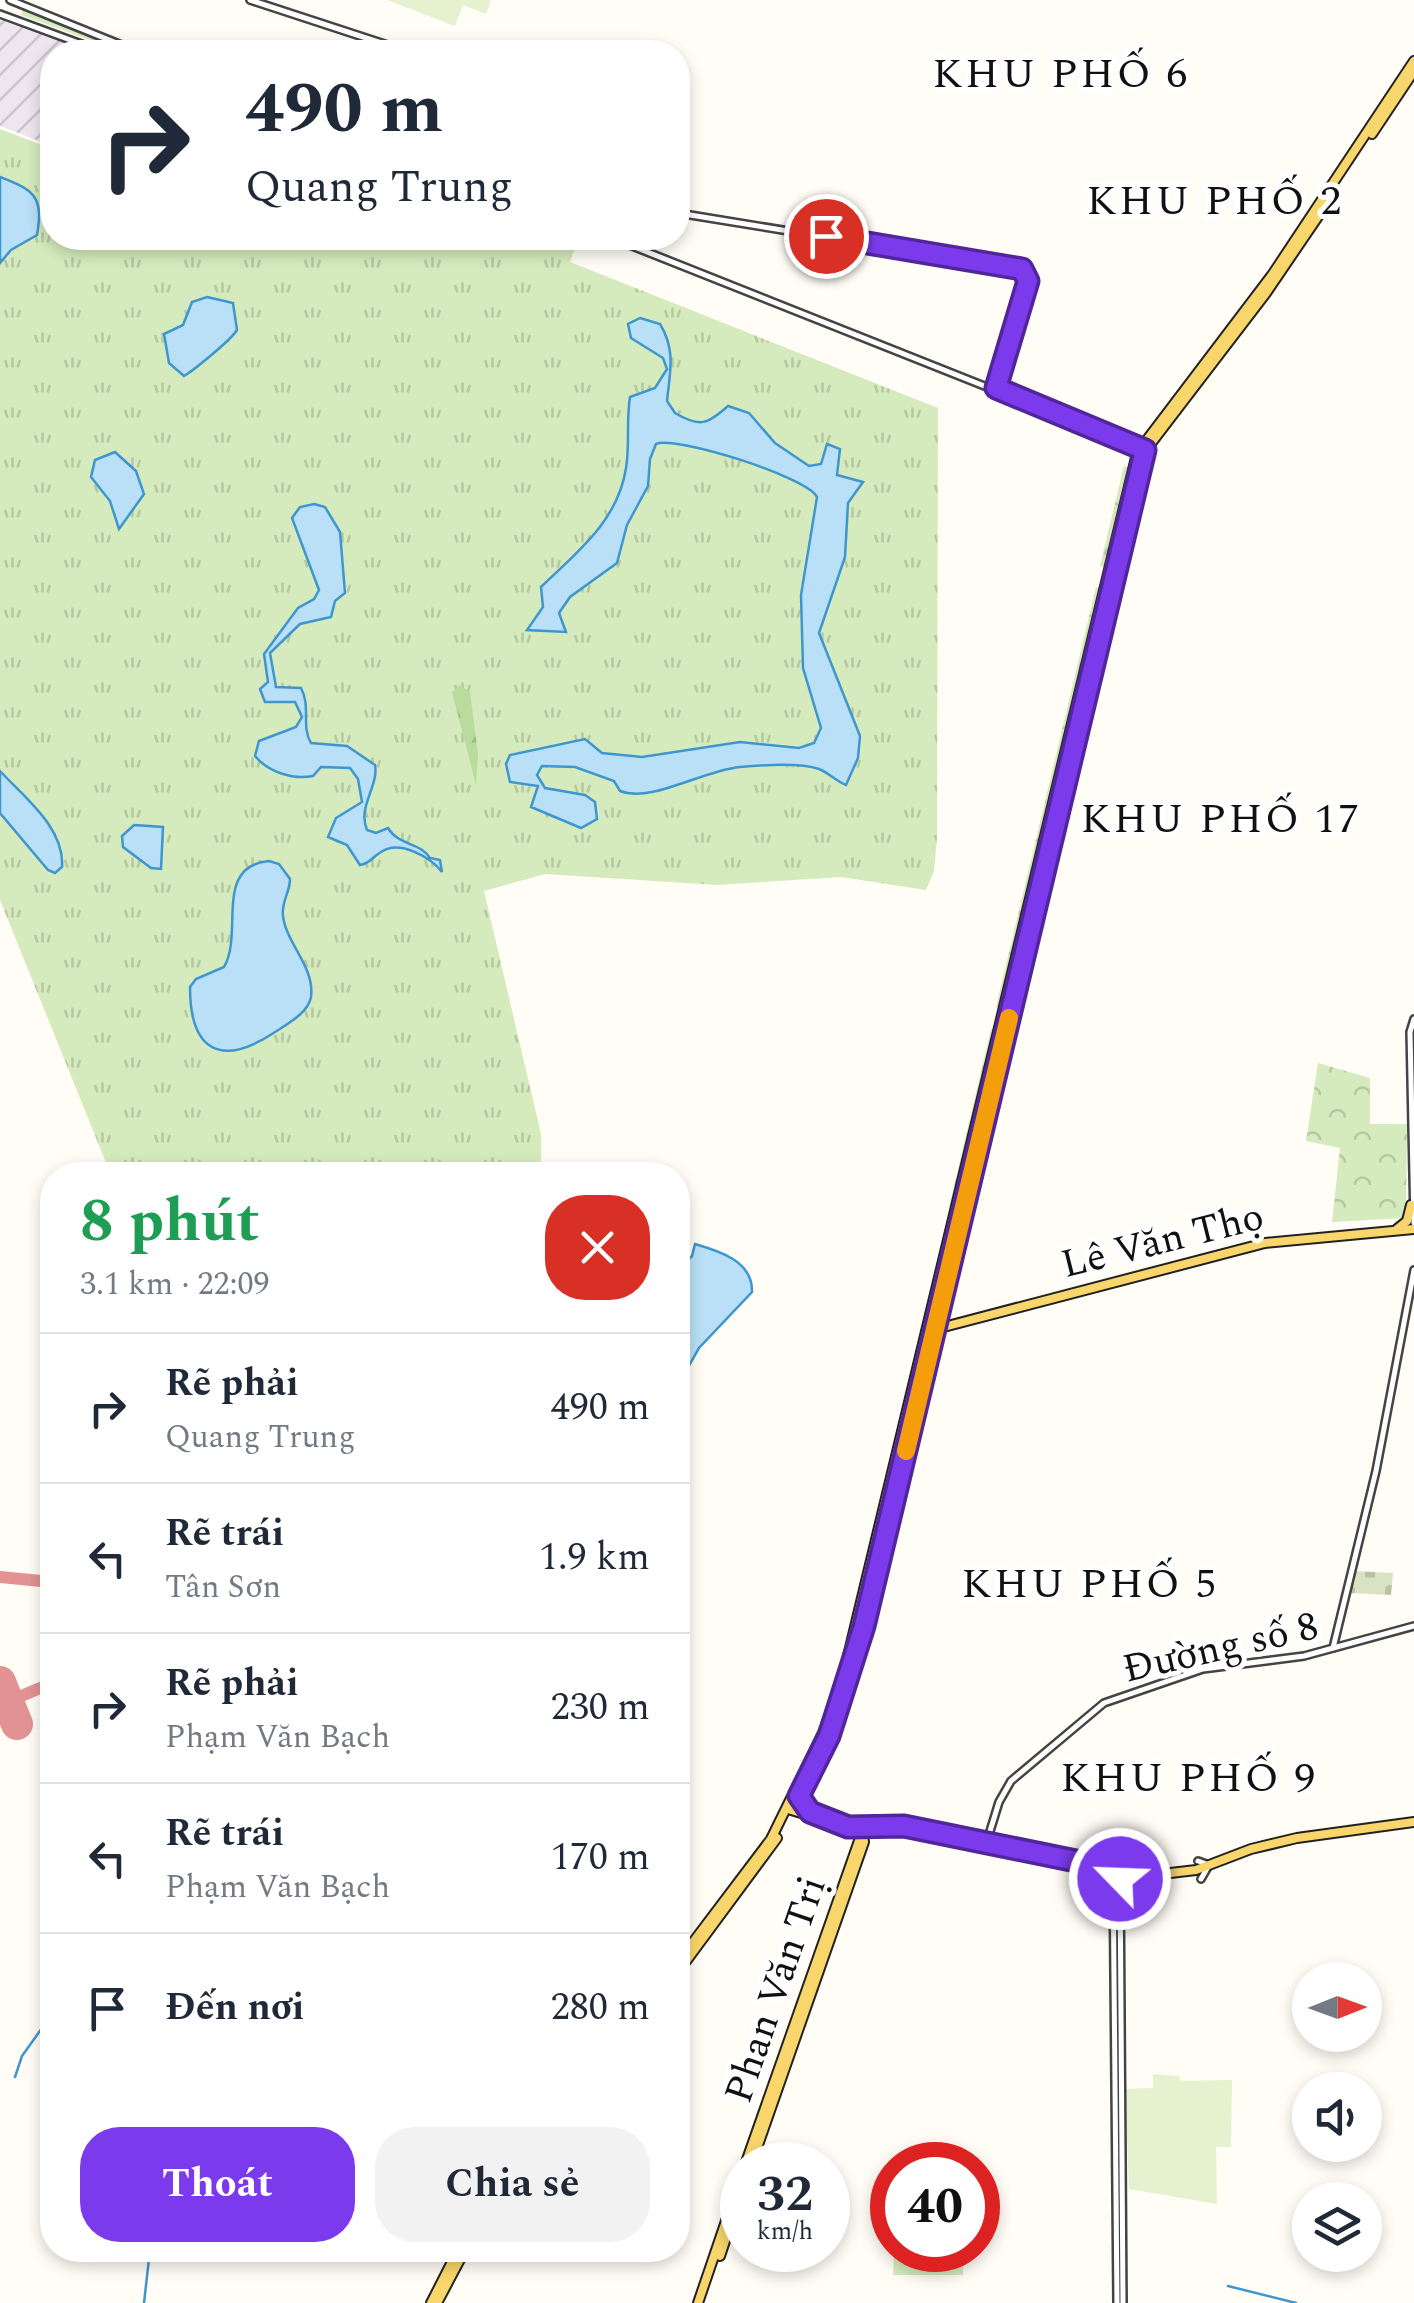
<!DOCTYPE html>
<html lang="vi">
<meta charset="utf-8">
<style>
:root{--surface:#fff;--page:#f2f2f3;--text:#1f2937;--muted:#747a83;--line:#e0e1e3;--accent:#7c3aed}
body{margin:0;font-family:Spectral,serif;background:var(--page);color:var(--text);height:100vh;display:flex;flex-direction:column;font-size:38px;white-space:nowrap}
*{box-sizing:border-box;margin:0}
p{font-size:32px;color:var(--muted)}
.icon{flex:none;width:55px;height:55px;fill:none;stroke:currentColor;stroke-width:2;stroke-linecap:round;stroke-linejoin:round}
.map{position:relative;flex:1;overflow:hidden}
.panel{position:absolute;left:40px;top:1162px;width:650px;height:1100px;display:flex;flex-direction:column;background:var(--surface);border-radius:40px;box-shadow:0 5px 15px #0003}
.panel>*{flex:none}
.guide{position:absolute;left:40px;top:40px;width:650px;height:210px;border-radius:40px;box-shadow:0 5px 15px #0003;background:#fff;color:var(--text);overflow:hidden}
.needle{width:65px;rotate:89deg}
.controls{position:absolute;left:1292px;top:1962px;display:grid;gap:20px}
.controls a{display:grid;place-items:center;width:90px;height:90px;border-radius:50%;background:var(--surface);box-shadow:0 5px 15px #0003;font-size:50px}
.speed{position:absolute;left:720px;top:2142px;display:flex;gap:20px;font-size:50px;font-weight:700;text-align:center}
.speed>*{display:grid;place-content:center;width:130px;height:130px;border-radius:50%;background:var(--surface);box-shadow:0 5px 15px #0003;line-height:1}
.speed small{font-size:25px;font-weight:400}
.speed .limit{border:15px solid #d22;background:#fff;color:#111}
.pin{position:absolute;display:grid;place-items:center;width:85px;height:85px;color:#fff;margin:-42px;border:5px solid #fff;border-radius:50%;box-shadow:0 2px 10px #0007}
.me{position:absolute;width:110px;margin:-55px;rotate:294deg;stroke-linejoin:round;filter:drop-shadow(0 0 8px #0008)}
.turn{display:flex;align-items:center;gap:35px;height:210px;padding:0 40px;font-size:45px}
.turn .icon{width:130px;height:130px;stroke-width:2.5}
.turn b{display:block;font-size:70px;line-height:85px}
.round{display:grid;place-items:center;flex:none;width:105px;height:105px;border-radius:40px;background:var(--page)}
.overview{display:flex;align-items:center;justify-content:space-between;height:170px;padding:0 40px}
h1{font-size:60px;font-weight:700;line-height:75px;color:#1e9e55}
.action{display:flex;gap:20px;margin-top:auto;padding:20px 40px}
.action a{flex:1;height:115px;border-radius:40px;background:var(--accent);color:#fff;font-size:40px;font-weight:700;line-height:115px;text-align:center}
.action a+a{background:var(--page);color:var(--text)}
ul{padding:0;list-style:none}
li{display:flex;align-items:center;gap:30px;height:150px;padding:0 40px;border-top:2px solid var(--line)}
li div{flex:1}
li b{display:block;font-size:38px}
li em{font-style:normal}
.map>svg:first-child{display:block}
.industrial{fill:url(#industrial-furrows)}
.grass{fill:url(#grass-tufts)}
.forest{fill:url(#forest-firs)}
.cemetery{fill:url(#cemetery-stones)}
.park{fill:url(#park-crowns)}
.pitch{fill:#e6f2cf}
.water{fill:#b9e0f7;stroke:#3f96cf;stroke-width:2.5}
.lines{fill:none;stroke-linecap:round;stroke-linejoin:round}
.stream{stroke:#3f96cf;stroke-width:2.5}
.taxiway{stroke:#e29292;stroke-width:12}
.runway{stroke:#e29292;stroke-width:32}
.minor-casing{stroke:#444;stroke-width:10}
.major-casing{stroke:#222;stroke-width:12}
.minor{stroke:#fff;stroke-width:5}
.major{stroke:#f9d66b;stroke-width:8}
.route-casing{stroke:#51269a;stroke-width:25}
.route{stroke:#7c3aed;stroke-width:18}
.slow{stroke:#f59e0b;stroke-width:18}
.labels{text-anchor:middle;stroke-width:10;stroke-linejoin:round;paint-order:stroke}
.street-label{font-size:40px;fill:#111;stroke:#fff}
.neighbourhood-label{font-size:42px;letter-spacing:2.5px;fill:#111;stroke:#fff}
</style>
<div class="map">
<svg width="1414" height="2303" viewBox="0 0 1414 2303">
<defs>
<pattern id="industrial-furrows" width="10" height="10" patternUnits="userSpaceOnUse" patternTransform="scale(2.5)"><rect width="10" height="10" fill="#eee6ef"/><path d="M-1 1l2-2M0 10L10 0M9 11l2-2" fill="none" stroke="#cbc4cc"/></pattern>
<pattern id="grass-tufts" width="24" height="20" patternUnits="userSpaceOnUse" patternTransform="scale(2.5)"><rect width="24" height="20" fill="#d5ebbd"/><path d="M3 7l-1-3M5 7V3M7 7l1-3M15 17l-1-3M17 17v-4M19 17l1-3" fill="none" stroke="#b6c8a1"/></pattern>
<pattern id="forest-firs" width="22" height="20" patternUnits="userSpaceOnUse" patternTransform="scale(2.5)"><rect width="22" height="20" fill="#b9dc9c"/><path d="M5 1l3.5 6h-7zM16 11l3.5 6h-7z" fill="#9ebc85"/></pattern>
<pattern id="cemetery-stones" width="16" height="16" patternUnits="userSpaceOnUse" patternTransform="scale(2.5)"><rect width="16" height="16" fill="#d9e3c4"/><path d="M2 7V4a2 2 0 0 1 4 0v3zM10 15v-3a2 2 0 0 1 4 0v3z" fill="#b9c2a7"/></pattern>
<pattern id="park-crowns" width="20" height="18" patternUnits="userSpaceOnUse" patternTransform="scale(2.5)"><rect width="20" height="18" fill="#d5ebbd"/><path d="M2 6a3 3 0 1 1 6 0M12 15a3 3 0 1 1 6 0" fill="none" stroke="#b6c8a1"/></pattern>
</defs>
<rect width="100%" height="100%" fill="#fffdf5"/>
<path class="industrial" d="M0,17L92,52H52V146L0,126Z"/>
<g class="grass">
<path d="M24,7L125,46L124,52L21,15Z"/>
<path d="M0,129L52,149V238H578L570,262L938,408L937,838L934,871L926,890L841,877L717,885L545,874L484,891L541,1134V1175H111L0,900Z"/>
</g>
<path class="forest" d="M460,685L470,692L478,754L476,785L452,692Z"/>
<path class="cemetery" d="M1354,1571L1393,1573L1391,1595L1351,1593Z"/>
<g class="park">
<path d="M1124,466L1130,468L1106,568L1100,566Z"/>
<path d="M1096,587L1102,588L1002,1008L996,1007Z"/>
<path d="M991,1029L997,1030L954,1208L949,1207Z"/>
<path d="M1318,1063L1370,1078V1124H1407L1406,1218L1332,1222L1340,1148L1306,1141Z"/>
<path d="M894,2250H963V2275H893Z"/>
</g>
<g class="pitch">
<path d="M387,0H491L486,14L463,5L455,26Z"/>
<path d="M1153,2074L1179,2076L1180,2081L1232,2080L1231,2147H1216L1217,2204L1129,2189L1125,2089L1153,2088Z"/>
</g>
<g class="water">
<path d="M0,177C33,190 44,195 37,235L11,250L0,263Z"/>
<path d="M207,297L233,303L237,330C231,340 194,370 184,376L169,363L164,334L183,325L192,302Z"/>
<path d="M640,318L660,324C676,350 670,372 667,401L675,413C700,428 708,424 728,406L749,413L775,443L809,466L821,464L827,444L840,449L837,475L863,482L848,503L845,557L819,633L860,736L858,758L846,785C836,781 829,773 819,769C798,762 762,765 740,767C701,771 652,803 620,791L614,781L575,767L542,766L537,775L545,788L585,795L595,802L597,819L581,828L531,807L538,786L510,782L506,764L510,755L585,739L602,753L642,757L740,742L799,748L814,743L821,728L803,668L801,595L817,497C808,477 674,435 656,444L650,459L648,486L627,525L617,563L570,597L559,613L566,632L527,630L543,607L541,587C577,552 618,521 626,468C630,445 626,420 630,397L655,388L667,369L663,358L631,338L628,324Z"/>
<path d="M115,452L136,471L144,494L119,529L110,501L91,477L95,460Z"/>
<path d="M314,504L325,507L340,532L345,593L335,601L331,617L300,624L270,653L276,687L301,688C311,706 301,727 311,743L347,746L375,765C379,786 357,807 367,830L376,833L388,828C399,846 420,842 430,858L440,860L442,872C431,858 400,839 381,852C372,857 371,863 360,865L347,845L328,837L336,818L362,802L358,779L350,768L321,767L313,776C293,780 268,772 255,756L259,741L296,727L302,717L295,702H265L260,689L268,682L264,654L298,608L314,599L319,590L292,518L300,507Z"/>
<path d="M0,771C24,797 65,828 62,867L55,873L48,870L0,813Z"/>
<path d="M134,825L163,827L161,869L151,868L123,847L122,836Z"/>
<path d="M269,861L279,864L290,879C290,892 281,902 283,916C286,943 315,967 311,997C308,1014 285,1025 272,1034C219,1068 190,1049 190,987L196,979L224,967C244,933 213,866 269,861Z"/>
<path d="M695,1244C719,1251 753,1261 752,1292L699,1348L686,1371H678V1287L685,1276L682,1266L692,1256Z"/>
</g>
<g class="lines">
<g class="stream">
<path d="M15,2077L22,2056L52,2014"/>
<path d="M1228,2286L1296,2303"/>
<path d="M144,2303L150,2250"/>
</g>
<g class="taxiway">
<path d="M0,1577L41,1581"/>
<path d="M0,1705L52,1683"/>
</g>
<path class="runway" d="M0,1682L17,1724"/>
<g class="minor-casing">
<g id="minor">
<path d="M10,0L139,52"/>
<path d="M250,0L409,52"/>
<path d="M0,14L103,52"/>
<path d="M678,213L1022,269L1028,281L993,394"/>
<path d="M612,238L1143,449"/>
<path d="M994,394L1136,452"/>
<path d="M1414,1019L1410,1032L1414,1223"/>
<path d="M1333,1648L1376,1471L1414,1270"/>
<path d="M987,1841L999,1802L1011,1781L1104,1703L1203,1669L1304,1656L1414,1626"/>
<path d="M1198,1861L1209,1865L1201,1879"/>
<path d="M1113,1868L1117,2303"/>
<path d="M1120,1871L1123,2303"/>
</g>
</g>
<g class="major-casing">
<g id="major">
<path d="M1372,134L1414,71"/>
<path d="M1397,1229L1407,1221L1411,1205"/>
<path d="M936,1329L1265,1243L1414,1229"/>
<path d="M800,1794L829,1736L864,1626L1142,455L1266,293L1332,196"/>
<path d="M799,1796L810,1812"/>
<path d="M788,1809L847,1827L904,1826L1120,1870L1162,1874L1196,1870L1251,1849L1297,1838L1414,1822"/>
<path d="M678,1962L771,1839L823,1733L842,1681L1137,453L1272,275L1414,61"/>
<path d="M678,1972L777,1838"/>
<path d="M745,2165L861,1835"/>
<path d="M751,2165L864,1842L862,1826"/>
<path d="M720,2256L742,2190"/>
<path d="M431,2303L458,2250"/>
<path d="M437,2303L465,2250"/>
<path d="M698,2303L742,2174"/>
</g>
</g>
<use href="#minor" class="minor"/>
<use href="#major" class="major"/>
</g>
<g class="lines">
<g class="route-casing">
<path id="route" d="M826,236L1022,269L1028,281L996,388L1145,450L864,1626L829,1736L799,1796L810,1812L848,1827L904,1826L1120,1870V1879"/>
</g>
<use href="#route" class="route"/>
<path class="slow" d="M906,1451L1009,1018"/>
</g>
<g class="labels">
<g class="street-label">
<text transform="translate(1162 1239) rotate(-14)" y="14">Lê Văn Thọ</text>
<text transform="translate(1220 1646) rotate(-13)" y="14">Đường số 8</text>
<text transform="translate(774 1989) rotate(-71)" y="14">Phan Văn Trị</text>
</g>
<g class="neighbourhood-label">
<text x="1061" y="87">KHU PHỐ 6</text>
<text x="1215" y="214">KHU PHỐ 2</text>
<text x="1221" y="832">KHU PHỐ 17</text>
<text x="1090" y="1597">KHU PHỐ 5</text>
<text x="1189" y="1791">KHU PHỐ 9</text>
</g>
</g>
</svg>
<div class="controls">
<a><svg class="needle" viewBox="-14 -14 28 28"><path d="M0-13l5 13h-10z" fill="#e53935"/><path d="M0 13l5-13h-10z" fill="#747a83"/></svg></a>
<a><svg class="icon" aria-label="sound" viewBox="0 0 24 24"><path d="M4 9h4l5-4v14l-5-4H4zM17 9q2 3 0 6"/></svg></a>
<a><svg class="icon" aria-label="layers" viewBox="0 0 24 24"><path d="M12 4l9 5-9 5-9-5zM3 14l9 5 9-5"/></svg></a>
</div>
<div class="speed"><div>32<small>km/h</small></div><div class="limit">40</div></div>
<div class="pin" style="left:826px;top:236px;background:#d93025"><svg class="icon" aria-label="arrive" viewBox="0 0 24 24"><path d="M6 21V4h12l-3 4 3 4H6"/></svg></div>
<svg class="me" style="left:1120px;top:1879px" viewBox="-20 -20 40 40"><circle r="17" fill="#7c3aed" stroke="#fff" stroke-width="3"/><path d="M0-11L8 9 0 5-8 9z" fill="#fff"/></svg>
<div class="guide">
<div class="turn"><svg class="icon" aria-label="right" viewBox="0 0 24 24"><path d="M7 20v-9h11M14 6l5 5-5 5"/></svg><div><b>490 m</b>Quang Trung</div></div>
</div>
<section class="panel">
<div class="overview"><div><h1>8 phút</h1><p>3.1 km · 22:09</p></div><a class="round" style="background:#d93025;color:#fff"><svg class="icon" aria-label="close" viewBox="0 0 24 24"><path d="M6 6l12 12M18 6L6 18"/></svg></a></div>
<ul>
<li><svg class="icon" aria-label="right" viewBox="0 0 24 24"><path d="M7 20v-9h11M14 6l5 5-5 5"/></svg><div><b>Rẽ phải</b><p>Quang Trung</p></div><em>490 m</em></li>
<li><svg class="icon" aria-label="left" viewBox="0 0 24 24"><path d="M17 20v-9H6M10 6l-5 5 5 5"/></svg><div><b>Rẽ trái</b><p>Tân Sơn</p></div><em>1.9 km</em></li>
<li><svg class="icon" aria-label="right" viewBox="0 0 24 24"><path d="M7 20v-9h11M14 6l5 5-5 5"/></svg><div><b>Rẽ phải</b><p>Phạm Văn Bạch</p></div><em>230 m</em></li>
<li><svg class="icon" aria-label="left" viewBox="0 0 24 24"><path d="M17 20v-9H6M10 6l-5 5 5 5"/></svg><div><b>Rẽ trái</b><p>Phạm Văn Bạch</p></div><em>170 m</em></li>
<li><svg class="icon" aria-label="arrive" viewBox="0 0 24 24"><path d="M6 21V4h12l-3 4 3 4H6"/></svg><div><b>Đến nơi</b></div><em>280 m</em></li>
</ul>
<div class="action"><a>Thoát</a><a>Chia sẻ</a></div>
</section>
</div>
